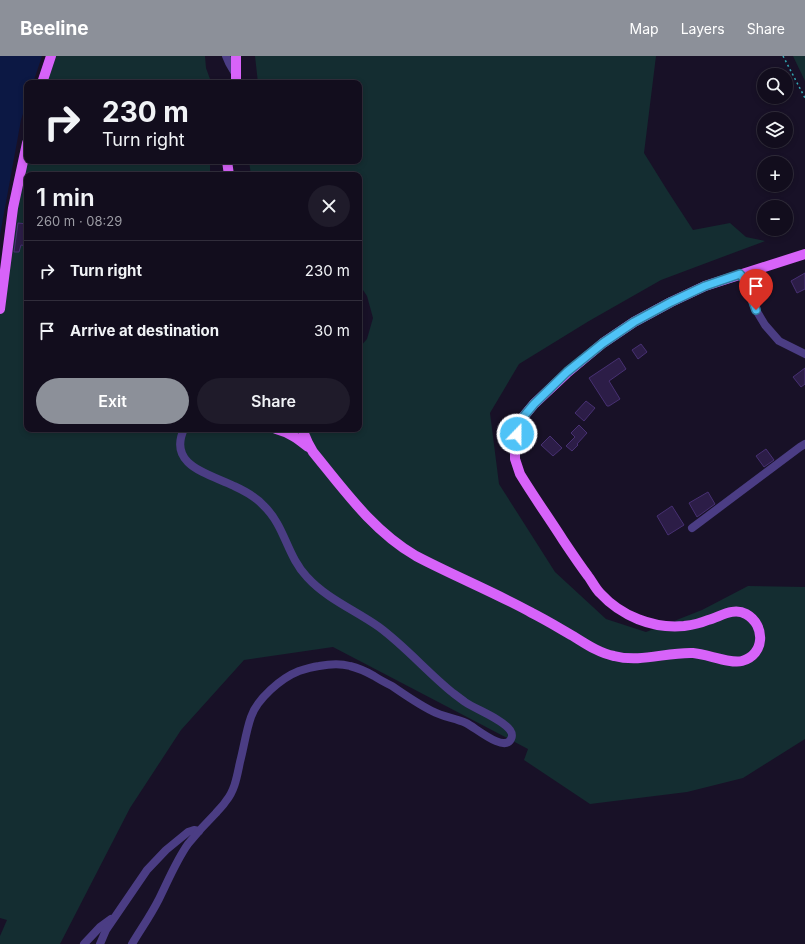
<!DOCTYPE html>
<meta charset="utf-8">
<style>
:root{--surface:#120d1d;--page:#1f1b2a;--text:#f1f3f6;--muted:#9c9ca4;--line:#312d3b;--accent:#8c9099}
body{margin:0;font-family:Inter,sans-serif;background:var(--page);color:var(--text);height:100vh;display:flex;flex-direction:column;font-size:15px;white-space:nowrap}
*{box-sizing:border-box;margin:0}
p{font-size:13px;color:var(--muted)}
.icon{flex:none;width:22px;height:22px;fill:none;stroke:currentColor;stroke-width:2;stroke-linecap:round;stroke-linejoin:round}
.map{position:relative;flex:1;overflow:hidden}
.side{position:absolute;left:24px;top:116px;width:338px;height:260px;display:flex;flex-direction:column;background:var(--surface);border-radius:8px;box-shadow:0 2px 6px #0003,0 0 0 1px var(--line)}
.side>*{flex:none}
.guide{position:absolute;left:24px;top:24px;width:338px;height:84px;border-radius:8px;box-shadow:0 2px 6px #0003,0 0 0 1px var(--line);background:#120d1d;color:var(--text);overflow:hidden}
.fabs{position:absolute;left:757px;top:12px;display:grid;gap:8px}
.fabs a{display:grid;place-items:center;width:36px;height:36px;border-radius:50%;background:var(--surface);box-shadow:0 2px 6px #0003,0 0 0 1px var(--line);font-size:20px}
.pin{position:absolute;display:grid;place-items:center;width:34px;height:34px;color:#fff;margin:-41px -17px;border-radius:50% 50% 50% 0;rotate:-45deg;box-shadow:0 0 4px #0007}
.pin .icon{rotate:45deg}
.me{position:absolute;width:44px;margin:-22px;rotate:22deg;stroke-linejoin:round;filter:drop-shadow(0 0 3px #0008)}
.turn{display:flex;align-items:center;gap:14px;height:84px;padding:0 12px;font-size:18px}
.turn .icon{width:52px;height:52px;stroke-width:2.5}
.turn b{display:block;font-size:28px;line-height:34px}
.round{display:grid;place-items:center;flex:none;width:42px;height:42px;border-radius:21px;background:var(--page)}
.headline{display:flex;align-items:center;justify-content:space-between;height:68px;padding:0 12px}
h1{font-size:24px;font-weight:600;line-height:30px}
.action{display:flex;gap:8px;margin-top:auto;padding:8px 12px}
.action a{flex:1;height:46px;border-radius:24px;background:var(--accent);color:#fff;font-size:16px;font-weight:600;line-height:46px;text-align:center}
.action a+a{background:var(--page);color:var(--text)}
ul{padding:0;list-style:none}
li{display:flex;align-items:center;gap:12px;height:60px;padding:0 12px;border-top:1px solid var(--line)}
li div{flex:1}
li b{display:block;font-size:15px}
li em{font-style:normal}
header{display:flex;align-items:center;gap:24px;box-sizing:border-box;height:56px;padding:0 20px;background:var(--accent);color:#fff}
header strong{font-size:19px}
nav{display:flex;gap:22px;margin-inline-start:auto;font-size:14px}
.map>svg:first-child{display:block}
.green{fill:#142d31}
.water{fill:#0c1844}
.building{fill:#2c1d47;stroke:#473072}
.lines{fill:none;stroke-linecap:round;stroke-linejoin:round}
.path{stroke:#34aab5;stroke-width:1.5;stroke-dasharray:2 3;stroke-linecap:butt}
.minor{stroke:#4b3d84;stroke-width:8}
.major{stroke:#d763f9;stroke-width:10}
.route-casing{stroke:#337fa1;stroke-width:10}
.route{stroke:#4fc3f7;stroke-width:7}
</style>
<header>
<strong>Beeline</strong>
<nav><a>Map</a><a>Layers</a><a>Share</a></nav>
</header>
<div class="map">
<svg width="805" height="888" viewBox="0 0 805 888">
<rect width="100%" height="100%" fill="#181127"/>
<g class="green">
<path d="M51,0H205L206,12L210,23V27H42Z"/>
<path d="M255,0H656L644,97L667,134L693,174L730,167L746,181L765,185L661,224L589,265L519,308L490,357L499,428L555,516L606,563L646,576L702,554L748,530L805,531V683L743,722L687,736L590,748L524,704L528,693L333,591L244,604L181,674L130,752L60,888H0V880L7,864L0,862V253L7,197L27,105H210V119H27V373H359V292L367,283L373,262L367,240L359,228V119H251L249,105H359V27H258Z"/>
<path d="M793,0H805V25Z"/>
</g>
<path class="water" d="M0,0H42L33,27H27V45L21,64L0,179Z"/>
<g class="building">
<path d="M18,167L27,168V190L21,189L19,196H14Z"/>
<path d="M805,217V233L797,237L791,225Z"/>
<path d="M641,288L647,296L638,303L632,294Z"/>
<path d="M619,302L626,313L609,325L620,343L609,350H607L589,322Z"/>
<path d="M805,312V328L801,331L793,321Z"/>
<path d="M586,345L595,352L584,365L575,357Z"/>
<path d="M579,369L587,377L577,388L578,389L572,395L566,390L575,381L571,377Z"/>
<path d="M550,380L562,392L553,400L541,389Z"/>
<path d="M766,393L774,404L764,411L756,400Z"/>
<path d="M708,436L715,448L697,461L689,447Z"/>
<path d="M672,450L684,469L668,479L657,460Z"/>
</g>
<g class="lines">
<path class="path" d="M783,0L805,42"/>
<g class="minor">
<path d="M226,0L229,7L236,19"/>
<path d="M741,218L748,228L751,239L756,254L765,269L779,285L805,298"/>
<path d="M692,472L800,391L805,388"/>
<path d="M84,888L100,871L111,863"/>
<path d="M100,888L106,874L147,814L166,794L188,776L194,774L199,775"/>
<path d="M132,888C141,873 151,859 159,843C168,825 176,805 188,788C197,777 206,767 216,757C219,753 223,750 226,745C235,734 237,720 240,706C244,691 246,675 251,661C257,643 281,622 299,615C305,613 312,611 319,610C329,608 340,607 350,610C358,612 367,616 374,620C380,624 386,627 392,630C405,639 418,648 432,655C443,661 455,662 466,667C475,671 504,697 511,683C513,679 512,677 510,674C502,663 477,654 465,646C461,643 457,640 453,637C427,616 406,591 379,571C355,554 327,543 307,521C287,500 285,470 264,450C256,441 245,435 234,430C210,418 167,410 184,373"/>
</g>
<g class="major">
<path d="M236,0V27"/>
<path d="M42,27L51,0"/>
<path d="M227,105L229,119"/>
<path d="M0,253L13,152L27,87"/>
<path d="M276,373C290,377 297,382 308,391"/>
<path d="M302,373L308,387L313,396C344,434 373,475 416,500C454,520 494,536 532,557C546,564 559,572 573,580C586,588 599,597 614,600C641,607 666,596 693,597C707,598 730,608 742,605C765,599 766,569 746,558C733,551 720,561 708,564C701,567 692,569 684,570C653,573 621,560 600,537C595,532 592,525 588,520C579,508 571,496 563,484C549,462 534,441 520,418L515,403V386L519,370L524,360L534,348L567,317L603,287L634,266L671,246L705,230L805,198"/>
</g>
</g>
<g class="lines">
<g class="route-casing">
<path id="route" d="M517,378L519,370L524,360L534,348L567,316L603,287L634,266L671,246L705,230L740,218L748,228L751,239L756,254"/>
</g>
<use href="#route" class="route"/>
</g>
</svg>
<div class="fabs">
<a><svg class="icon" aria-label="search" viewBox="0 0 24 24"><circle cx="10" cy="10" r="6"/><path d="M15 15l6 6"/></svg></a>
<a><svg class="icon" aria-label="layers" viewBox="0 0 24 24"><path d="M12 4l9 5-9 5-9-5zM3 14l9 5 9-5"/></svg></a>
<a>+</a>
<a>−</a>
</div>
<div class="pin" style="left:756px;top:254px;background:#d93025"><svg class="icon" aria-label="arrive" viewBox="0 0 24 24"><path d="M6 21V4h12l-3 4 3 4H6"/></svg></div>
<svg class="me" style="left:517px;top:378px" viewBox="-20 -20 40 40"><circle r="17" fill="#4fc3f7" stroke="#fff" stroke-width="3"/><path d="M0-11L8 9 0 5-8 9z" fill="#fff"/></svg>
<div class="guide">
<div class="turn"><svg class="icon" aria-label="right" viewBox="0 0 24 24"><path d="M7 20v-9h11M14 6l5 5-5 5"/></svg><div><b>230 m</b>Turn right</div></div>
</div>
<section class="side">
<div class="headline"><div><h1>1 min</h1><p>260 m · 08:29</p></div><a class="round"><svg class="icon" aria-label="close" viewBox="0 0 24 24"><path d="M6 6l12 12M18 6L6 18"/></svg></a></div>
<ul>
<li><svg class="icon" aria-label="right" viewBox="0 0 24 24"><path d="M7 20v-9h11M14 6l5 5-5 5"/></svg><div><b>Turn right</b></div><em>230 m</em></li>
<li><svg class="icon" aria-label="arrive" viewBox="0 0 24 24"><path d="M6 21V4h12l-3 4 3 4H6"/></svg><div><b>Arrive at destination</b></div><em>30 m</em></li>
</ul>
<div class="action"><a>Exit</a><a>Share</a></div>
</section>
</div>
